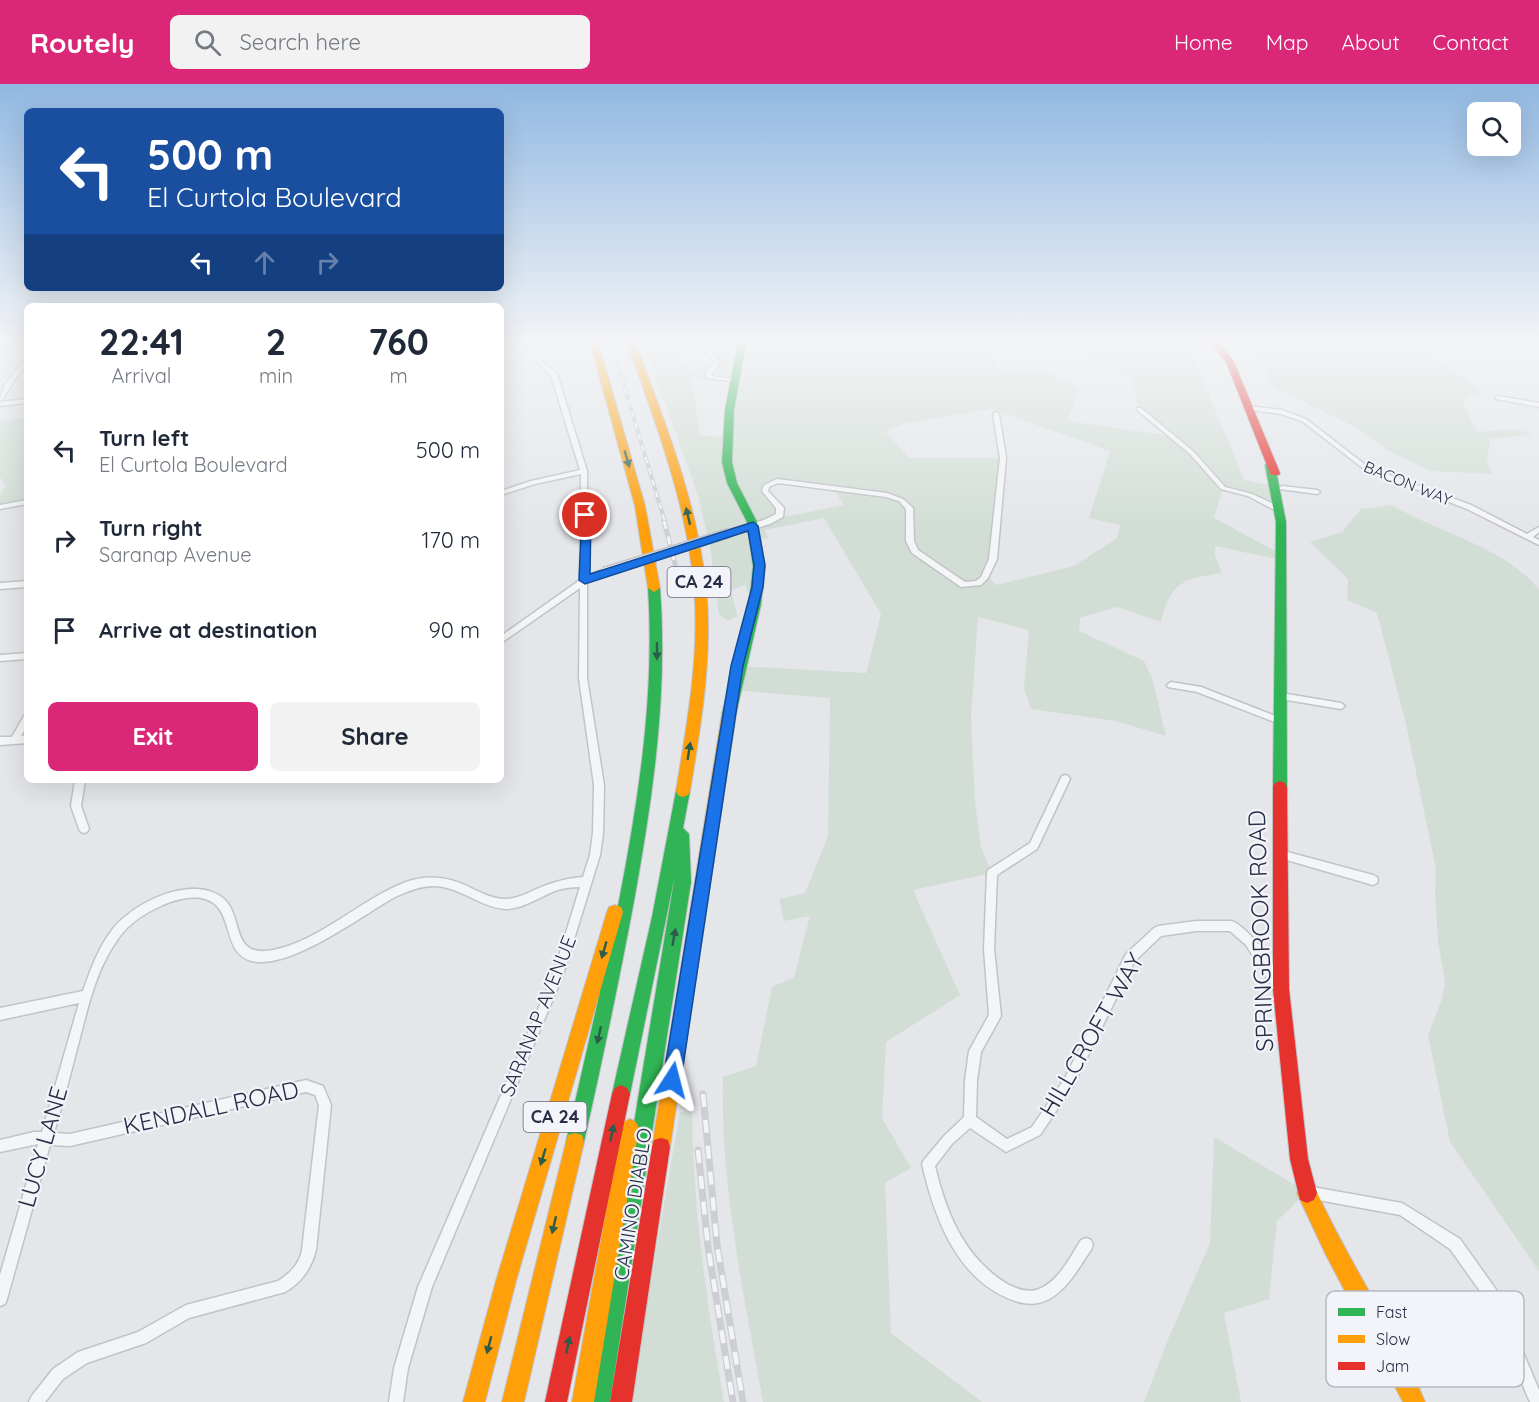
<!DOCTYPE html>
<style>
:root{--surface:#fff;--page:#f2f2f3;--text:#1f2937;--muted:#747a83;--accent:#db2777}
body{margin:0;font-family:Quicksand,sans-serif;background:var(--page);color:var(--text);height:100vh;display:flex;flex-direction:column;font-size:22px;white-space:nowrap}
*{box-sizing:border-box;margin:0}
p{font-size:20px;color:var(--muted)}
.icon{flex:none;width:33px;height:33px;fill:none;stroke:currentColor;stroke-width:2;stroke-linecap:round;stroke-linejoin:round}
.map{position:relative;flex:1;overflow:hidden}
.details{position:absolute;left:24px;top:219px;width:480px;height:480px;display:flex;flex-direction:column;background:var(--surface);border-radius:9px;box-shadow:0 6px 24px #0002}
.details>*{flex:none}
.top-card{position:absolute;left:24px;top:24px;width:480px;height:183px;border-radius:9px;box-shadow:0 6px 24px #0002;background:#1a4fa0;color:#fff;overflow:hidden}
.buttons{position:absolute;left:1467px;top:18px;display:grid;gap:12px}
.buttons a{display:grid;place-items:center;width:54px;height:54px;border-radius:9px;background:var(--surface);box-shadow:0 6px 24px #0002;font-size:30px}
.pin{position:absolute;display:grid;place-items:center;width:51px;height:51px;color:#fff;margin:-26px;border:3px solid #fff;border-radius:50%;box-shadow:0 2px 6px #0007}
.me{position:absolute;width:66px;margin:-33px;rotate:9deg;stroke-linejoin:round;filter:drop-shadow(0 0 4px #0008)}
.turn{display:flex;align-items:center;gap:21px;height:126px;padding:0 24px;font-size:27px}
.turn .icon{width:78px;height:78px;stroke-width:2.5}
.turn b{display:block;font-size:42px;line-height:51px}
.lanes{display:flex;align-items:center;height:57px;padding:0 24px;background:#0003;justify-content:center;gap:30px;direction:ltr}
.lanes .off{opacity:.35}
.eta{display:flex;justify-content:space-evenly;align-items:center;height:102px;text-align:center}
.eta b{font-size:36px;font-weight:800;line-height:42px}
.button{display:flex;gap:12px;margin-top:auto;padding:12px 24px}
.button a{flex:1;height:69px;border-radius:9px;background:var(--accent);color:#fff;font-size:24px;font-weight:800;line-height:69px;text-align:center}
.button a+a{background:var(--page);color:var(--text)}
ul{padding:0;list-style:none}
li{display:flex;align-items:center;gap:18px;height:90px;padding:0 24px}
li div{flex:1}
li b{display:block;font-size:22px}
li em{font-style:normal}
header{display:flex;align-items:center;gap:36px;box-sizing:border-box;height:84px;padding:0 30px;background:var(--accent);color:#fff}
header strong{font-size:28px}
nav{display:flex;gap:33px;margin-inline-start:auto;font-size:21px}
.search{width:420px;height:54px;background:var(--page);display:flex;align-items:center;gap:15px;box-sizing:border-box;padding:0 21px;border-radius:9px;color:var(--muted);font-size:22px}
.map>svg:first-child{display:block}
.green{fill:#d2ded5;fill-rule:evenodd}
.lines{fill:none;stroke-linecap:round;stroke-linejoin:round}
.stream{stroke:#b0bdd8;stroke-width:2}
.street-casing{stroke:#c1c3c8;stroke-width:3}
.fast-casing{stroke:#c1c3c8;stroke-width:2}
.slow-casing{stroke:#c1c3c8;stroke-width:2}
.jam-casing{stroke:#c1c3c8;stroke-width:2}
.street{fill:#f4f5f7;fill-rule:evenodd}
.fast{fill:#30b455;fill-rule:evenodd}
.slow{fill:#ff9f0a;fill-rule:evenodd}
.jam{fill:#e5322d;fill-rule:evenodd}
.rail-far2-casing{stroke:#cdced2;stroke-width:4}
.rail-far1-casing{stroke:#cdced2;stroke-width:5}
.rail-casing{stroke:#cdced2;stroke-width:7}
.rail-far2{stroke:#f3f4f9;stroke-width:2;stroke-dasharray:6;stroke-linecap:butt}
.rail-far1{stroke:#f3f4f9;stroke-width:3;stroke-dasharray:8;stroke-linecap:butt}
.rail{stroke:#f3f4f9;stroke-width:4.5;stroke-dasharray:13;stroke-linecap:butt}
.street-bridge-casing{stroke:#c1c3c8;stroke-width:11;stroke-linecap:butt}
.street-bridge{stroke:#f4f5f7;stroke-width:8}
.oneway{fill:#2b5d4b}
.route{fill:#1a73e8;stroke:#114b97;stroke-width:1.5}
.labels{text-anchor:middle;stroke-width:4.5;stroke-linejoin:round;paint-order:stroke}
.far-street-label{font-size:16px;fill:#282e46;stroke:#f3f4f9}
.shield{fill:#f3f4f9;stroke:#65697c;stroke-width:1.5}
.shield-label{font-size:18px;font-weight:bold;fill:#282e46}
.street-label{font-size:20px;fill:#282e46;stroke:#f3f4f9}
.near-street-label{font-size:24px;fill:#282e46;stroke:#f3f4f9}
.key{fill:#f3f4f9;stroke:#b6b9c3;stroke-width:1.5}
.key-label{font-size:16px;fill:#282e46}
</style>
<header>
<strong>Routely</strong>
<div class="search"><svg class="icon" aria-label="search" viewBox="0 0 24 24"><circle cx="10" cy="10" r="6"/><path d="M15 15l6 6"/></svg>Search here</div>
<nav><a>Home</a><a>Map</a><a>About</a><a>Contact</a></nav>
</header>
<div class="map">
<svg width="1539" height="1318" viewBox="0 0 1539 1318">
<rect width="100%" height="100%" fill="#e4e6ea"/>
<g class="green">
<path d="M643,258H667L690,286L715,279L707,265L740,269L742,258H986L998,285L1050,288L1079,305L1068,337L1171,352L1139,325L1130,295L1081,268L990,258H1174L1192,269L1244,396L1273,402V421L1223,404L1214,434L1281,470V476L1215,462V472L1222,489C1183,495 1171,497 1161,538L1117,523L1080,534L1079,547L1144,577L1152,594L1166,652L1116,637L1031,625L1024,605L1029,546L978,533L971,634L975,718L981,763L992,789L913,806L960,911L886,958L882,1034L911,1084L885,1099L891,1249L982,1318H763C744,1211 720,1102 723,993L756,982L772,903L794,893L810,832L784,837L779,815L805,809L828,752L830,614L733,606L737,582L866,589L881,530L824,434L765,446L768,454L755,455L753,521L745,501L731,506L737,532L728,537L719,530L710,462L698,411ZM692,296L733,298L728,353L700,352ZM991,325L1110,367L1089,434L1120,441L1117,454L1074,482L996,501L986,490L993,475L1003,374H909L885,347L907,339ZM786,396L832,403L844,421L778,434L780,424L765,407L767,402Z"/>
<path d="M1240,258L1310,260V258H1438L1439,265L1431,269L1483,309L1466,313L1463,320L1477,348L1514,345L1534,350L1490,355L1487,379L1492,390L1431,387L1387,366L1358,344L1274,304L1260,274Z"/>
<path d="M27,334V415L0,420V412L5,402L0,393V337Z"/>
<path d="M1392,421C1437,449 1507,463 1539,506V1187L1450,1058L1428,951L1442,915L1445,898L1438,857L1435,811L1436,785L1406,640L1377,529L1347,516L1348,495L1310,458L1342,448L1361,425Z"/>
<path d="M692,1027C693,1125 707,1221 724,1318H630L680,1028Z"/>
<path d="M1214,1053L1307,1108L1277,1137L1269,1215L1224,1229L1241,1318H1144L1169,1253L1210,1159Z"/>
</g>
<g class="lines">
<path class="stream" d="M0,264L19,258"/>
<g class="street-casing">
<g id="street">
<path d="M697,258H703L720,278L711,290L712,292L735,296V298L708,294L705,290L714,278Z"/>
<path d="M1492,258H1498L1497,271L1494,273L1491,271Z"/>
<path d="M501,259L535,271L557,290L587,387V492L604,485L608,488L587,498V594L604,701L603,749L600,771L563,891L432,1203L408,1284L403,1318H389L394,1284L418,1203L553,891L580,803C572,803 565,804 557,806C541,812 524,825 505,825C494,824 484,820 474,815C442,799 429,797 395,813C362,831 291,886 252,877C221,870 235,823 205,815C192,811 173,816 161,822C145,829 128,840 118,855C95,886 87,928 77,965C70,993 62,1021 54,1049L70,1050L306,996L323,1002L331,1021L316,1166C311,1185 302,1198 285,1208L189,1234L146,1259L87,1279L63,1295L45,1318H29L31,1313L53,1285L78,1268L138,1248L186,1221L278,1197C290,1189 299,1181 302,1166L319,1021L315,1011L306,1008L70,1062L50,1061L7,1215L5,1220L0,1222V1191L38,1060L0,1068V1056L34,1048H42L79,919L0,936V924L83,907C90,887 98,864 112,846C133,819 188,792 220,812C246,828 227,875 273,866C320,857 361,815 406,798C429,790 450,793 471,804C482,809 493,815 505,815C519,815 531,807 544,802C557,797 569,794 583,793L590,771L593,749L594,701L579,594L580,504L501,559V552L580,496L581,390L535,400L501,411V407L531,397L580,386L551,291L531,273L501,263Z"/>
<path d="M27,277V282L21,286L2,316L0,317C0,304 16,283 27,277Z"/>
<path d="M1498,312L1539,319V323L1496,315V313Z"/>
<path d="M27,315V319L0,322V318Z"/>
<path d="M1247,322L1282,326L1306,335L1368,383L1471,421L1527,450L1539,443V448L1533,453L1539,456V461L1467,425L1364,385L1302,337L1281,330L1245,325L1244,324Z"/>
<path d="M1137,324H1141L1194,368L1225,403L1252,410L1282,424V428H1278L1248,412L1221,405L1190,370L1137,326Z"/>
<path d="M996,328L999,330L1006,374L997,475L988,494L981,501L961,503L912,469L906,457V425L899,417L886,413L778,399L769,403L768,407L784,424L783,433L770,440L732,451H729L725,449L726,447L764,436L776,430V424L762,407L764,401L777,395L887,409L903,415L913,424L914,457L918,466L965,498L976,497L981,493L989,475L1000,374L993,330Z"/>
<path d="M1282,402L1317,406L1320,408L1317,410L1280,405L1279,404Z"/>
<path d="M27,416V420L0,425V421Z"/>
<path d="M27,497V503L0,505V499Z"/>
<path d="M27,569V575L0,577V571Z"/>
<path d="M1171,598L1201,603L1283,635L1284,637L1280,640L1197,608L1168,603L1167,601Z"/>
<path d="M1281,609L1341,619L1345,622L1341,625L1281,615L1277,612Z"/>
<path d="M27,631V642L21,652L27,651V659L0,661V653H12L24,632Z"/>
<path d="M1065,691L1068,692L1070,695L1037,765L997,791L994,865L1001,932L981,968L977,996L976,1033L1007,1055L1032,1043L1065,994L1126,870L1154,844L1158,842L1196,837H1232C1252,846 1276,883 1285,903L1283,907L1279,908L1275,907L1246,861L1230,847H1196L1161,852L1134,878L1073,1002L1040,1051L1006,1068L970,1044L952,1060L935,1082C946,1128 963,1171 1004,1198C1014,1204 1027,1210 1039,1205C1059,1197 1070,1173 1081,1156L1086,1154L1091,1156L1093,1161L1091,1166C1079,1183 1068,1205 1049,1215C1034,1223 1020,1220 1005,1213C954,1189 934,1131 922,1080L924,1076L944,1052L964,1033L965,996L969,967L989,931L984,865L987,789L988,786L1030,759L1062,692Z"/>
<path d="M75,696H85L81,722L89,745L87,748L84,749L81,748L79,745L71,722Z"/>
<path d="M1280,766L1373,791L1377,793L1378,796L1377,799L1373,801L1280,774L1276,773L1275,770L1276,767Z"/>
<path d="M1307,1102L1402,1119L1460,1155L1497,1207L1539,1306V1318H1530L1487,1217L1450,1165L1400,1131L1302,1113L1301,1108L1302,1103Z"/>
</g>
</g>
<g class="fast-casing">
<g id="fast">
<path d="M738,258H746L734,326L732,378L737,399L757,438L765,483L761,520L736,630L729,635L722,630L749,520L753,483L747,438L727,399L722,378L725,326Z"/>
<path d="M1270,378L1275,381L1286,438L1287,703L1285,707L1280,709L1275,707L1273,703L1276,438L1265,381Z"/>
<path d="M654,500L660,504C668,610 653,712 634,817C619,897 602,978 584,1058L582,1065L575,1067L568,1065L566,1058C584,978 603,898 619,817C639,713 655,610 648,504Z"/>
<path d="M683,701L688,703L690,707L683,744L689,750L691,798L610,1318H588L675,791L630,1010L627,1016L621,1019L615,1016L612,1010L652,833L676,707L678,703Z"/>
</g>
</g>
<g class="slow-casing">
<g id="slow">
<path d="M590,258H598L645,422L660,504L654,508L648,504L635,422Z"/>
<path d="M627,258H635C665,338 697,418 706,503C713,571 701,640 690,707L688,711L683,713L678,711L676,707C687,640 700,572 694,503C687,419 655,338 627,258Z"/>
<path d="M729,625L736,630L670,1063L668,1070L661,1072L654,1070L652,1063L722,630Z"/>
<path d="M615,821L621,823L623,828L516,1197L485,1318H463L496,1197L607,828L609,823Z"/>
<path d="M630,1035L636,1038L639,1044L594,1318H572L621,1044L624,1038Z"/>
<path d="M575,1049L582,1051L584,1058L524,1318H502L566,1058L568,1051Z"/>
<path d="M1307,1099L1314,1102C1347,1176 1394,1243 1425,1318H1403L1325,1169L1297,1109L1300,1102Z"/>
</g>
</g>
<g class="jam-casing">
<g id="jam">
<path d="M1210,258H1219L1234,278L1280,389L1279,391H1271L1270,389L1226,278Z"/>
<path d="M1280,697L1285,699L1287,703L1289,905L1308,1075L1317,1109L1314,1116L1307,1119L1300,1116L1290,1075L1273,905V703L1275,699Z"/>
<path d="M621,1001L627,1004L630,1010L567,1318H545L612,1010L615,1004Z"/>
<path d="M661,1054L668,1056L670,1063L632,1318H610L652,1063L654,1056Z"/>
</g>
</g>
<use href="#street" class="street"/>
<use href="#fast" class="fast"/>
<use href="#slow" class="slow"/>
<use href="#jam" class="jam"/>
<g class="rail-far2-casing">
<path id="rail-far2" d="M611,258L665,438"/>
</g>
<g class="rail-far1-casing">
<path id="rail-far1" d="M664,437L675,480"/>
</g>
<g class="rail-casing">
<g id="rail">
<path d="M703,1010L717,1161L743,1318"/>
<path d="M698,1066L708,1163L733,1318"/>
</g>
</g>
<use href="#rail-far2" class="rail-far2"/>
<use href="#rail-far1" class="rail-far1"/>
<use href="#rail" class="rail"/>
<g class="street-bridge-casing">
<path id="street-bridge" d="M604,488L729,449"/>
</g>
<use href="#street-bridge" class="street-bridge"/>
</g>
<defs><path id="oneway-solid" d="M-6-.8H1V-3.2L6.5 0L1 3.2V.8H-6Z" transform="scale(1.5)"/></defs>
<g class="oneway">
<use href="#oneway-solid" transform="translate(627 375) rotate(74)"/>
<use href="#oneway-solid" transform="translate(688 432) rotate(-103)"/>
<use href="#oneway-solid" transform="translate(657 567) rotate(90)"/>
<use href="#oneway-solid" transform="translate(689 667) rotate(-81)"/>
<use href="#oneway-solid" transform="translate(674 853) rotate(-80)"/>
<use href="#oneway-solid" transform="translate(604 866) rotate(106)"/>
<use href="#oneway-solid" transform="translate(599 951) rotate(103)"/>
<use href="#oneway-solid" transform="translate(612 1049) rotate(-78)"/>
<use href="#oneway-solid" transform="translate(543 1073) rotate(107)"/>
<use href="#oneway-solid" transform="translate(554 1141) rotate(103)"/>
<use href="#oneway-solid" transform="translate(489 1261) rotate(105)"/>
<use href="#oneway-solid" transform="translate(568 1261) rotate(-78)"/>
</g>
<linearGradient id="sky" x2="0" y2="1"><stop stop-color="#91b8e2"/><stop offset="0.58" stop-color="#f3f4f6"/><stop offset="1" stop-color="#f3f4f6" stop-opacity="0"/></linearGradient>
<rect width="1539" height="443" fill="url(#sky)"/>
<path class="route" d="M582,428L591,431L590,490L753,438L758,442L765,481L763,503L743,582L681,996L678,1002L672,1005L665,1002L663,996L731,582L752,503L754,481L748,447L585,500L579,496Z"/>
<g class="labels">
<g class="far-street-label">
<text transform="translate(1408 399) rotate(22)" y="6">BACON WAY</text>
</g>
<g class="shield">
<rect x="667.5" y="483" width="63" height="30" rx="4.5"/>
<rect x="523.5" y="1018" width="63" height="30" rx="4.5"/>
</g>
<g class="shield-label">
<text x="699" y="504">CA 24</text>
<text x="555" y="1039">CA 24</text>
</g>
<g class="street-label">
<text transform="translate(538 932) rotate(-68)" y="7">SARANAP AVENUE</text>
<text transform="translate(633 1120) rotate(-81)" y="7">CAMINO DIABLO</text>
</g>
<g class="near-street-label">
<text transform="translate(1261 847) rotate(-92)" y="8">SPRINGBROOK ROAD</text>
<text transform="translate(1092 951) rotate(-60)" y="8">HILLCROFT WAY</text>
<text transform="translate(211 1024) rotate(-12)" y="8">KENDALL ROAD</text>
<text transform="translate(43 1063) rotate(-74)" y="8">LUCY LANE</text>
</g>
</g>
<rect x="1326" y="1207" width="198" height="96" rx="9" class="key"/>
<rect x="1338" y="1224" width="27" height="8" fill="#30b455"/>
<rect x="1338" y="1251" width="27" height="8" fill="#ff9f0a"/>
<rect x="1338" y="1278" width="27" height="8" fill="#e5322d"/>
<g class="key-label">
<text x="1376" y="1234">Fast</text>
<text x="1376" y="1261">Slow</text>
<text x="1376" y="1288">Jam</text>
</g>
</svg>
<div class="buttons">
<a><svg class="icon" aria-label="search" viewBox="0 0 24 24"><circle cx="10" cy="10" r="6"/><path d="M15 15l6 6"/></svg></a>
</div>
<div class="pin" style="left:585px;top:431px;background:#d93025"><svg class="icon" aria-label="arrive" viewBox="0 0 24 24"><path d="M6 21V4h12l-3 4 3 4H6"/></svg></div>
<svg class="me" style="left:672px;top:996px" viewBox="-20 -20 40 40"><path d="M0-17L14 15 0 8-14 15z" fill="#1a73e8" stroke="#fff" stroke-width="4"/></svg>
<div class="top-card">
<div class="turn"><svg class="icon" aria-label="left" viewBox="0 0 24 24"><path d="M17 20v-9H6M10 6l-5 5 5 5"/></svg><div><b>500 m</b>El Curtola Boulevard</div></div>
<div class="lanes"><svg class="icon" aria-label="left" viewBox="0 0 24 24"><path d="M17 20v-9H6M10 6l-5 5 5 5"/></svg><svg class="icon off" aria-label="ahead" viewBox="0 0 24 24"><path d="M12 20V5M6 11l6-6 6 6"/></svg><svg class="icon off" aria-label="right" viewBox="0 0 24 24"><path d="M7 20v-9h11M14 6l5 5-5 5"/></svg></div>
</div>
<section class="details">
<div class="eta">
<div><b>22:41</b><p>Arrival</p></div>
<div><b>2</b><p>min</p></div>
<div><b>760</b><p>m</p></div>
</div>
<ul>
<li><svg class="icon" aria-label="left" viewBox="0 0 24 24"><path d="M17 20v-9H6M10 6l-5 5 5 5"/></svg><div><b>Turn left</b><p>El Curtola Boulevard</p></div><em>500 m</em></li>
<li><svg class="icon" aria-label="right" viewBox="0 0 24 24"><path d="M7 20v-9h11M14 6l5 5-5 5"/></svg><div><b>Turn right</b><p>Saranap Avenue</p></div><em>170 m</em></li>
<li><svg class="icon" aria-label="arrive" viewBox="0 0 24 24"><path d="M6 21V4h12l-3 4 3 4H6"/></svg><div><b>Arrive at destination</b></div><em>90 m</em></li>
</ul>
<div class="button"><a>Exit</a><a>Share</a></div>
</section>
</div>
